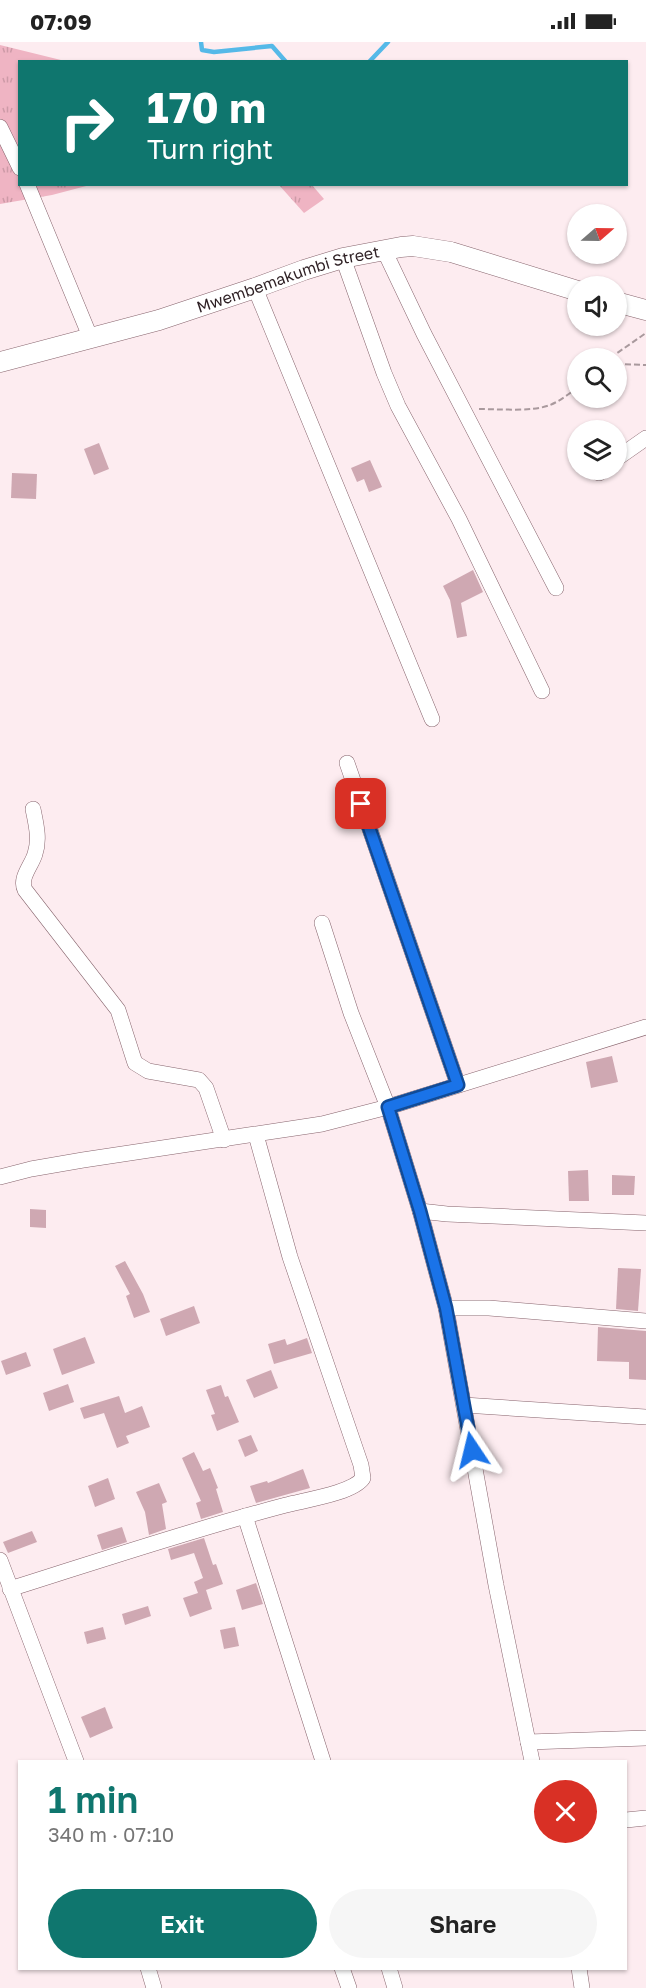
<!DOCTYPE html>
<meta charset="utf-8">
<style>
:root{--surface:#fff;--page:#f6f6f6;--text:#222;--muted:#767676;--accent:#0f766e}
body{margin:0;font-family:"Golos Text",sans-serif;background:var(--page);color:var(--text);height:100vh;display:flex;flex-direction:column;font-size:22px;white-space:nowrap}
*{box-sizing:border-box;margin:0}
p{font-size:20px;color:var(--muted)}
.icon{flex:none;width:33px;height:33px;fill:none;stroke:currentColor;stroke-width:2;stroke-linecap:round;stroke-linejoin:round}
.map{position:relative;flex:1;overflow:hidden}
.side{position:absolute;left:18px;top:1718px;width:609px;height:210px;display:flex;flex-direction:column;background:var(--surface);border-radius:0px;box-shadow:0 2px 4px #0004}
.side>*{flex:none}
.hud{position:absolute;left:18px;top:18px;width:610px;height:126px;border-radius:0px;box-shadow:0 2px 4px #0004;background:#0f766e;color:#fff;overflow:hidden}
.needle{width:39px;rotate:70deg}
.controls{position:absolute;left:567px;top:162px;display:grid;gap:12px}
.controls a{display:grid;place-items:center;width:60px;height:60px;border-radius:50%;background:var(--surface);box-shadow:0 2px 4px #0004;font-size:30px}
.pin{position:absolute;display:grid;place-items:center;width:51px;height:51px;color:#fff;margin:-26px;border-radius:12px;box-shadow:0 3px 9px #0006}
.me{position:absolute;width:66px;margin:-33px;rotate:350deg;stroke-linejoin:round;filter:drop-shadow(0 0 4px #0008)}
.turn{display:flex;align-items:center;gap:21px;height:126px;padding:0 30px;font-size:27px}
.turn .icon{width:78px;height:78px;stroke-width:2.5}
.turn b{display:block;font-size:42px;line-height:51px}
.round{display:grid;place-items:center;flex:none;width:63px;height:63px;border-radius:32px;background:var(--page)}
.head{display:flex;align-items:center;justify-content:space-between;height:102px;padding:0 30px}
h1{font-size:36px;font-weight:600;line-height:45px;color:var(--accent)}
.cta{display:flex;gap:12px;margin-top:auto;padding:12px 30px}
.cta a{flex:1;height:69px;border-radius:36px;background:var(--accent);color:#fff;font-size:24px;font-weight:600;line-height:69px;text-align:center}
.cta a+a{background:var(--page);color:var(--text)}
.status{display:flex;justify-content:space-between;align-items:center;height:42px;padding:0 30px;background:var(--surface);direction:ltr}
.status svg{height:16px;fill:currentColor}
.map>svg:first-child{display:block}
.grass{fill:url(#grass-tufts)}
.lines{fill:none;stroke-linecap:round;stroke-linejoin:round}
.stream{stroke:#55b9e8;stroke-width:4.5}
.building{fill:#cfa8b2}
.minor-casing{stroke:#87646d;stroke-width:16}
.tertiary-casing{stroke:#87646d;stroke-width:21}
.path{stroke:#a9999d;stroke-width:2;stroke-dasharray:6 3;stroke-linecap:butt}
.minor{stroke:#fff;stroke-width:15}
.tertiary{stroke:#fff;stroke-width:20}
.route-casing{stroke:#114b97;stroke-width:15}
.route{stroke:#1a73e8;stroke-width:10}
.labels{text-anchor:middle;stroke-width:6;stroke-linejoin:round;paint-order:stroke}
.street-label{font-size:16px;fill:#2d1f23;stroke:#fff}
</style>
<div class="status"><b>07:09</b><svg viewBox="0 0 49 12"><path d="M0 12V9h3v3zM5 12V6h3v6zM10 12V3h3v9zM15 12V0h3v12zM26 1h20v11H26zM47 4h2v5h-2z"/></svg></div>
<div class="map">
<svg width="646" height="1946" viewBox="0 0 646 1946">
<defs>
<pattern id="grass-tufts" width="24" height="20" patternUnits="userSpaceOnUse" patternTransform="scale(1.5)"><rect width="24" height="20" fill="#efb4c3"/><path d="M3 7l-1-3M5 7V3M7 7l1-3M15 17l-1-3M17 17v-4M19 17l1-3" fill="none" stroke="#cd9aa7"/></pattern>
</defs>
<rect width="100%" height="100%" fill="#fdecf0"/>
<g class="grass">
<path d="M0,3L65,19L20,20V142L90,143L52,153L0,162Z"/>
<path d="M279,143H312L324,157L304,171Z"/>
</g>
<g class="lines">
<g class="stream">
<path d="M201,0L202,8L214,10L272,4L286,20"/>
<path d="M369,20L388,0"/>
</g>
</g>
<g class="building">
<path d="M99,401L109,427L94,433L84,407Z"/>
<path d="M370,418L382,445L369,450L364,437L357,440L351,426Z"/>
<path d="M12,431L37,432L36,457L11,456Z"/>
<path d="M473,528L483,550L461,561L467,594L457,596L450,558L443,544Z"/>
<path d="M612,1014L618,1040L591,1046L586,1020Z"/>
<path d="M588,1128L589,1159H569L568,1129Z"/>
<path d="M612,1133L635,1134L634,1153H612Z"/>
<path d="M30,1167L46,1168V1186L30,1185Z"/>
<path d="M125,1219L143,1252L150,1270L134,1276L126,1254L130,1252L115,1224Z"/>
<path d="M618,1226L641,1227L638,1269L616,1267Z"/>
<path d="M194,1264L200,1281L166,1294L160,1277Z"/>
<path d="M598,1285L646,1289V1338L629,1337V1320L597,1319Z"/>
<path d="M85,1295L95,1321L62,1333L53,1307Z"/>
<path d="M307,1296L312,1311L274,1322L268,1302L285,1297L287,1303Z"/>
<path d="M26,1310L31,1324L6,1333L1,1319Z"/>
<path d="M271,1328L278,1346L254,1356L246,1338Z"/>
<path d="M68,1342L74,1360L49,1369L43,1351Z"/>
<path d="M221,1343L225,1355L228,1354L239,1380L217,1389L211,1373L215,1372L206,1348Z"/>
<path d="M119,1354L125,1371L142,1364L150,1385L126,1394L129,1401L117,1406L104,1371L84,1377L80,1366Z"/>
<path d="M251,1393L258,1409L245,1415L238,1398Z"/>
<path d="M194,1410L203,1429L210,1426L218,1446L216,1447L223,1470L201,1477L196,1461L201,1459L182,1416Z"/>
<path d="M303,1427L310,1446L256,1461L250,1444L267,1439L268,1441Z"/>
<path d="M108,1436L115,1457L95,1465L88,1444Z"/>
<path d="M159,1441L167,1460L162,1462L166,1487L149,1493L145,1470L136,1450Z"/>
<path d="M122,1485L127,1500L102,1508L97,1493Z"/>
<path d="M32,1489L37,1500L8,1511L3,1500Z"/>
<path d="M204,1496L213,1523L216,1522L223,1542L206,1548L212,1567L190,1575L183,1556L198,1551L194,1540L203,1536L194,1511L171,1518L168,1507Z"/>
<path d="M256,1541L263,1562L242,1568L236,1548Z"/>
<path d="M148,1564L151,1574L125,1583L122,1572Z"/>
<path d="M103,1585L106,1597L87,1602L84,1590Z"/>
<path d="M235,1585L239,1604L224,1607L220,1588Z"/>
<path d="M105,1665L113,1686L90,1696L81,1675Z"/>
</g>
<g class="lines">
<g class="minor-casing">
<g id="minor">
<path d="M0,85L20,126"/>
<path d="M27,142L91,297"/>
<path d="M384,208L424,292L556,546"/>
<path d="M343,216L384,331L398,364L459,477L542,649"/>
<path d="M255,246L432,677"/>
<path d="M616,417L646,396"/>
<path d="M599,431L603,428"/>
<path d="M347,721L458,1043"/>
<path d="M33,767C36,782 40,797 35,812C32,823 19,836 25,848L118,968L135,1021L148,1029L199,1038L206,1046L224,1098"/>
<path d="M322,881L351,971L388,1065L420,1169L446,1266L496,1543L532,1719"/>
<path d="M0,1135L31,1127L83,1118L322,1082L388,1065L646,985"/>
<path d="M420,1169L447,1172L646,1181"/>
<path d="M446,1266H489L646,1279"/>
<path d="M464,1363L646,1375"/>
<path d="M245,1474L323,1719"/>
<path d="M0,1518L76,1719"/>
<path d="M10,1547C102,1518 194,1487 286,1463C305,1458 353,1451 363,1436L361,1423L290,1215L256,1093"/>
<path d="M528,1700L646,1696"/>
<path d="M626,1778L646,1776"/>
<path d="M148,1926L154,1946"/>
<path d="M342,1926L349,1946"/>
<path d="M389,1926L395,1946"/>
<path d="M579,1926L582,1946"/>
</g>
</g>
<g class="tertiary-casing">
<g id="tertiary">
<path d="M616,260L646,268"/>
<path id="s1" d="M0,320L159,278L255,246L304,228L343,216L401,205L413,204L451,210L578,249"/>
</g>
</g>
<g class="path">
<path d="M610,316L646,291"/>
<path d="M616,322L646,323"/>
<path d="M479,367C498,367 533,370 550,363C560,359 569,352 578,345"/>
</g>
<use href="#minor" class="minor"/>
<use href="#tertiary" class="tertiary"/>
</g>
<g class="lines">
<g class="route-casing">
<path id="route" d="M361,762L458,1043L388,1065L420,1169L446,1266L472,1408"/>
</g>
<use href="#route" class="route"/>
</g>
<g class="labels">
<g class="street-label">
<text dy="6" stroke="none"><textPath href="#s1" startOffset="300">Mwembemakumbi Street</textPath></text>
</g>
</g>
</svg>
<div class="controls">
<a><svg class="needle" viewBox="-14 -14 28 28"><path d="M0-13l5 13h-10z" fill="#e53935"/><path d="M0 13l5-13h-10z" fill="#767676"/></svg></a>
<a><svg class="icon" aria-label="sound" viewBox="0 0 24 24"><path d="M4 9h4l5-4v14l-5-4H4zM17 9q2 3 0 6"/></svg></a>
<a><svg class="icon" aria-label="search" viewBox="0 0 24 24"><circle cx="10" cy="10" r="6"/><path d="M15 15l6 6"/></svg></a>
<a><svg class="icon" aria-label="layers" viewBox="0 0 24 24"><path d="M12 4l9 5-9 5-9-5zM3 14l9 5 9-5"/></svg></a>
</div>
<div class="pin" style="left:361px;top:762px;background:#d93025"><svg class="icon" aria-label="arrive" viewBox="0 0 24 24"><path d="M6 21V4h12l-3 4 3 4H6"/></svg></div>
<svg class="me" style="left:472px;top:1408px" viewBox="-20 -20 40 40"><path d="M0-17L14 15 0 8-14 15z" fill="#1a73e8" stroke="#fff" stroke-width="4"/></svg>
<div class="hud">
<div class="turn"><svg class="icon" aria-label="right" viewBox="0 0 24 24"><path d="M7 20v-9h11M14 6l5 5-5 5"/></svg><div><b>170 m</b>Turn right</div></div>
</div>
<section class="side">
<div class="head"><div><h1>1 min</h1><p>340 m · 07:10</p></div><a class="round" style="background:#d93025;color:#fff"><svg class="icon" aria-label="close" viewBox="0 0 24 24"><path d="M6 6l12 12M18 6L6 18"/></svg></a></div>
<div class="cta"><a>Exit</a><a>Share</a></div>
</section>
</div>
